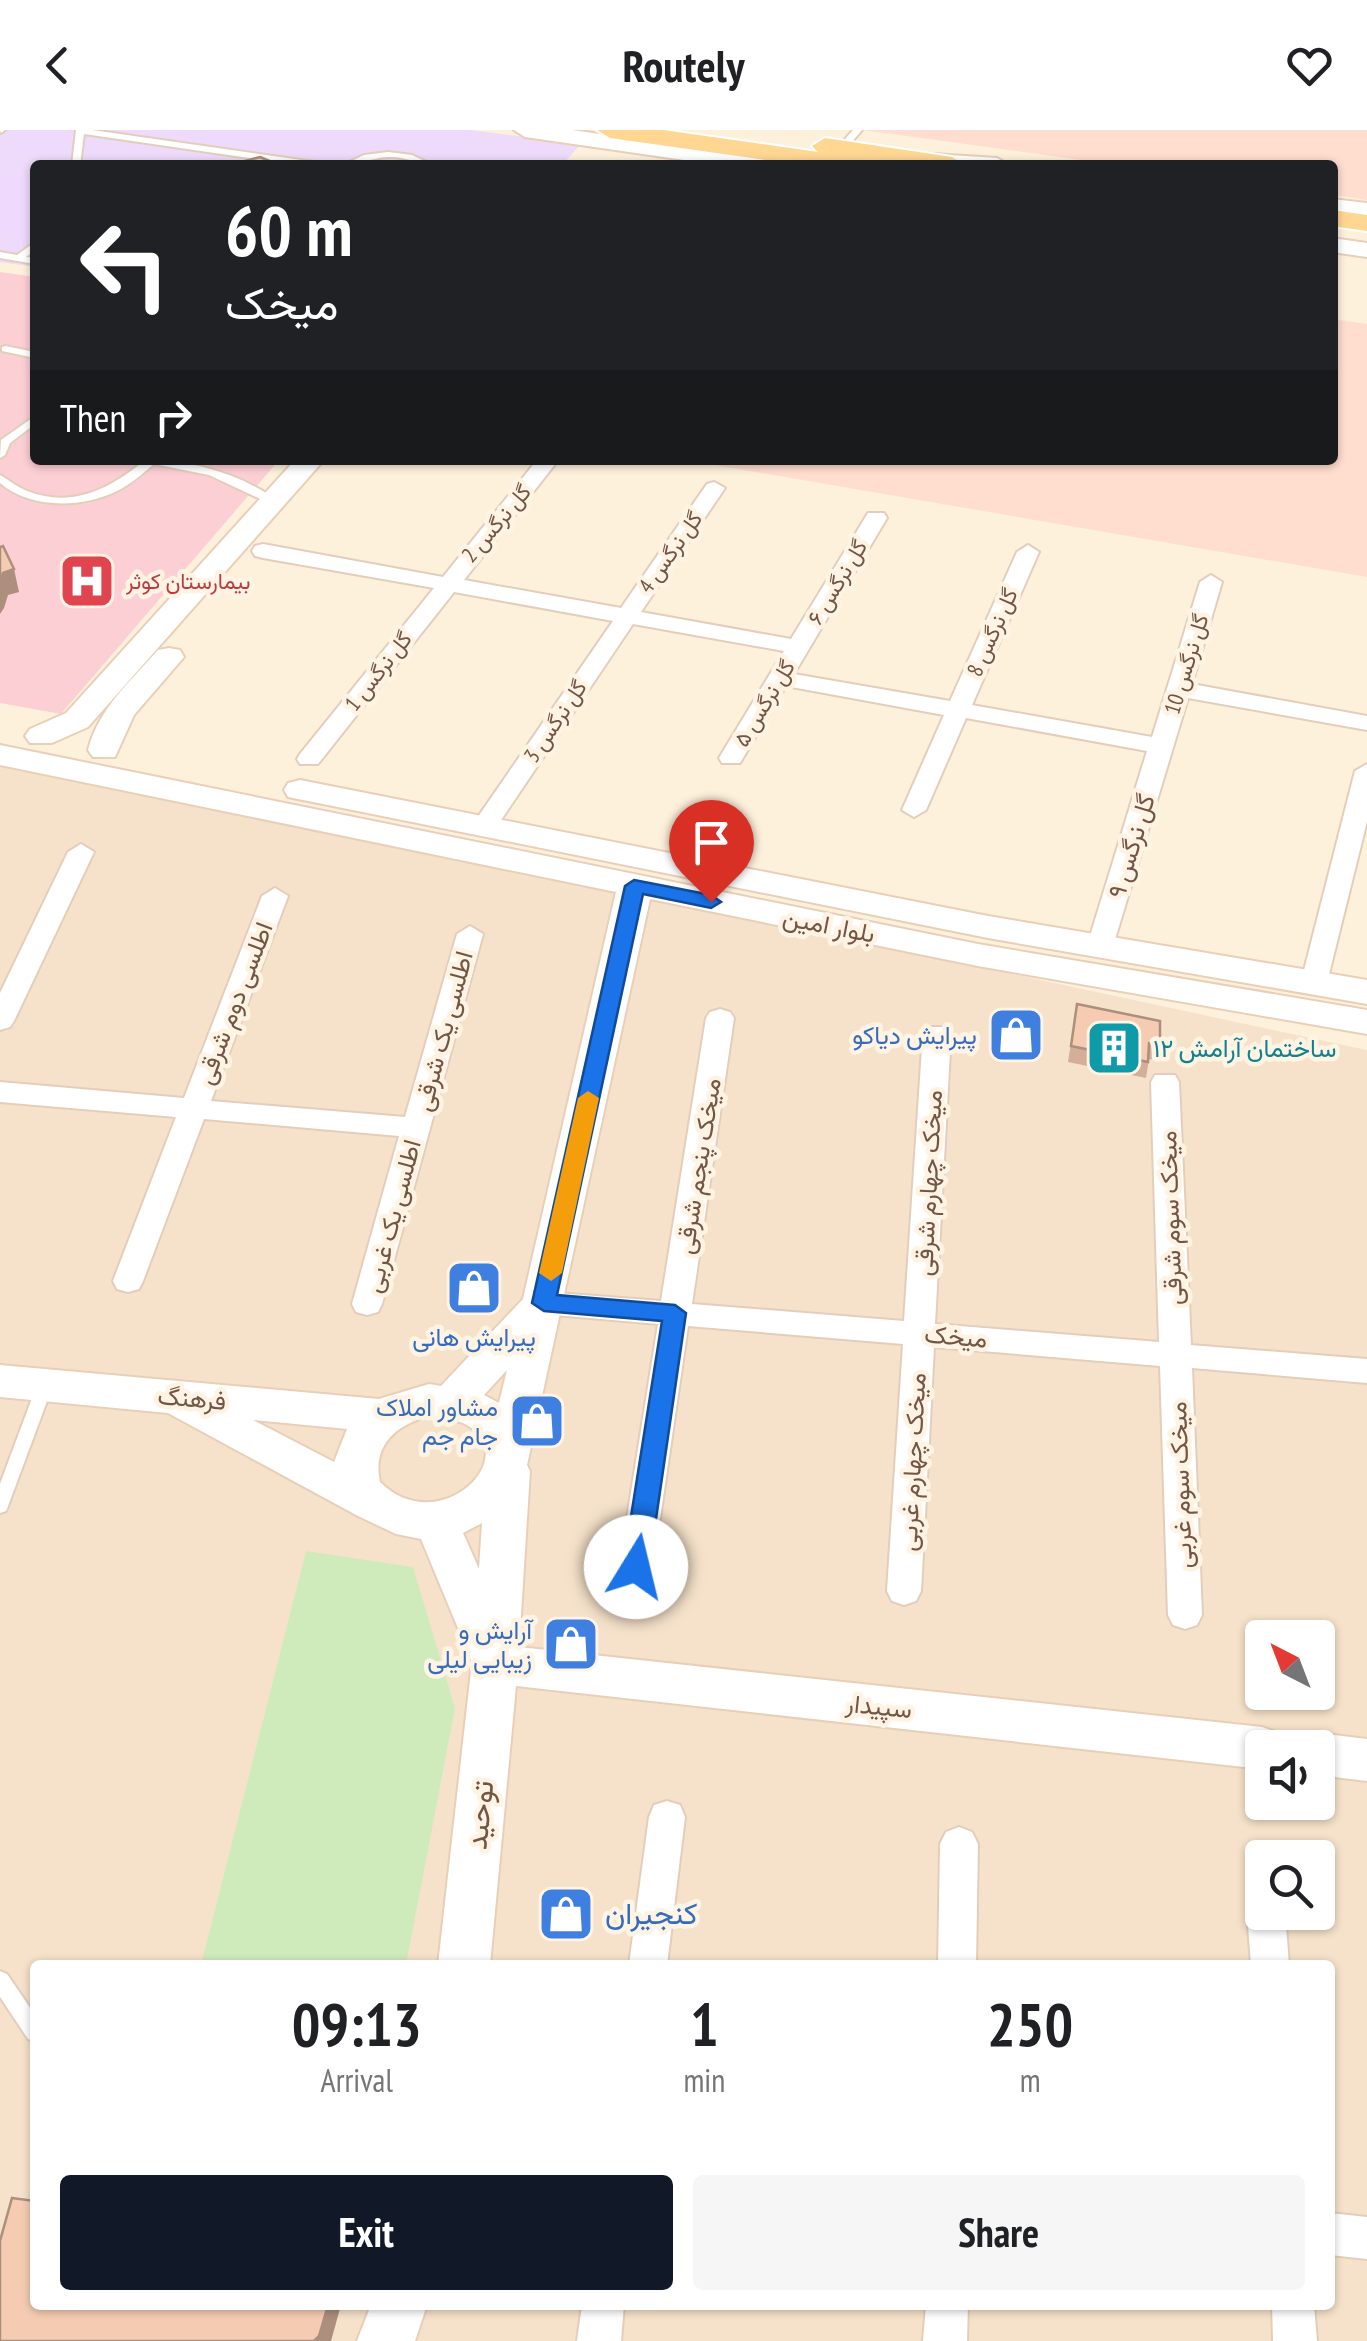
<!DOCTYPE html>
<meta charset="utf-8">
<style>
:root{--surface:#fff;--page:#f6f6f6;--text:#202124;--muted:#757577;--accent:#111827}
body{margin:0;font-family:"PT Sans Narrow",Vazirmatn,sans-serif;background:var(--page);color:var(--text);height:100vh;display:flex;flex-direction:column;font-size:38px;white-space:nowrap}
*{box-sizing:border-box;margin:0}
p{font-size:32px;color:var(--muted)}
.icon{flex:none;width:55px;height:55px;fill:none;stroke:currentColor;stroke-width:2;stroke-linecap:round;stroke-linejoin:round}
.map{position:relative;flex:1;overflow:hidden}
.details{position:absolute;left:30px;top:1830px;width:1305px;height:350px;display:flex;flex-direction:column;background:var(--surface);border-radius:10px;box-shadow:0 2px 8px #0004}
.details>*{flex:none}
.hud{position:absolute;left:30px;top:30px;width:1308px;height:305px;border-radius:10px;box-shadow:0 2px 8px #0004;background:#202124;color:#fff;overflow:hidden}
.needle{width:65px;rotate:318deg}
.controls{position:absolute;left:1245px;top:1490px;display:grid;gap:20px}
.controls a{display:grid;place-items:center;width:90px;height:90px;border-radius:10px;background:var(--surface);box-shadow:0 2px 8px #0004;font-size:50px}
.pin{position:absolute;display:grid;place-items:center;width:85px;height:85px;color:#fff;margin:-102px -42px;border-radius:50% 50% 50% 0;rotate:-45deg;box-shadow:0 0 10px #0007}
.pin .icon{rotate:45deg}
.me{position:absolute;width:110px;margin:-55px;rotate:9deg;stroke-linejoin:round;filter:drop-shadow(0 0 8px #0008)}
.turn{display:flex;align-items:center;gap:35px;height:210px;padding:0 30px;font-size:45px}
.turn .icon{width:130px;height:130px;stroke-width:2.5}
.turn b{display:block;font-size:70px;line-height:85px}
.then{display:flex;align-items:center;height:95px;padding:0 30px;background:#0003;gap:20px;font-size:38px}
.eta{display:flex;justify-content:space-evenly;align-items:center;height:170px;text-align:center}
.eta b{font-size:60px;font-weight:700;line-height:70px}
.button{display:flex;gap:20px;margin-top:auto;padding:20px 30px}
.button a{flex:1;height:115px;border-radius:10px;background:var(--accent);color:#fff;font-size:40px;font-weight:700;line-height:115px;text-align:center}
.button a+a{background:var(--page);color:var(--text)}
header{display:flex;justify-content:space-between;align-items:center;height:130px;padding:0 30px;background:var(--surface);font-size:45px;font-weight:700}
.map>svg:first-child{display:block}
.residential{fill:#f6e2ca;fill-rule:evenodd}
.commercial{fill:#ffddcf}
.education{fill:#eedafa}
.medical{fill:#fccfd5}
.green{fill:#cfebbb}
.lines{fill:none;stroke-linecap:round;stroke-linejoin:round}
.lane-casing{stroke:#e4cebb;stroke-width:4}
.street-casing{stroke:#e4cebb;stroke-width:4}
.secondary-casing{stroke:#e9cfb8;stroke-width:4}
.primary-casing{stroke:#fff;stroke-width:4}
.lane{fill:#fff;fill-rule:evenodd}
.street{fill:#fff;fill-rule:evenodd}
.secondary{fill:#fff;fill-rule:evenodd}
.primary{fill:#ffd692;fill-rule:evenodd}
.wall{fill:#d3af99}
.shaded-wall{fill:#ac8f7d}
.building{fill:#f5ccb2;stroke:#ac8f7d;stroke-width:2.5}
.route{fill:#1a73e8;stroke:#114b97;stroke-width:2.5}
.slow{fill:#f59e0b}
.labels{text-anchor:middle;stroke-width:9;stroke-linejoin:round;paint-order:stroke}
.far-street-label{font-size:22px;fill:#745544;stroke:#fff4e4}
.far-health-label{font-size:22px;fill:#be3a42;stroke:#fff4e4;text-anchor:start}
.street-label{font-size:25px;fill:#745544;stroke:#fff4e4}
.shop-label{font-size:25px;fill:#366cbe;stroke:#fff4e4;text-anchor:end}
.culture-label{font-size:25px;fill:#0d838f;stroke:#fff4e4;text-anchor:start}
.near-street-label{font-size:30px;fill:#745544;stroke:#fff4e4}
.near-shop-label{font-size:30px;fill:#366cbe;stroke:#fff4e4;text-anchor:start}
</style>
<header><svg class="icon" aria-label="back" viewBox="0 0 24 24"><path d="M15 5l-7 7 7 7"/></svg>Routely<svg class="icon" aria-label="heart" viewBox="0 0 24 24"><path d="M12 20l-8-8c-3-5 5-10 8-4 3-6 11-1 8 4z"/></svg></header>
<div class="map">
<svg width="1367" height="2211" viewBox="0 0 1367 2211">
<rect width="100%" height="100%" fill="#fef1dc"/>
<path class="residential" d="M0,627L1367,920V2211H0ZM1262,1508H1318V1562H1262ZM1262,1618H1318V1672H1262ZM1262,1728H1318V1782H1262ZM35,1835H1330V2175H35Z"/>
<g class="commercial">
<path d="M863,0H1367V70L1333,65L1332,35H1117Z"/>
<path d="M1333,189L1367,194V447L686,330H1332Z"/>
</g>
<path class="education" d="M0,0H470L581,14L562,35H35V137L0,132Z"/>
<path class="medical" d="M0,142L35,147V330H279L61,584L0,573Z"/>
<path class="green" d="M306,1421L413,1437L455,1578L406,1835H201Z"/>
<g class="lines">
<g class="lane-casing">
<g id="lane">
<path d="M0,0H5L1,3Z"/>
<path d="M76,0H92L315,32L319,35H297L84,4L80,35H72Z"/>
<path d="M853,0H862L845,20H839V16Z"/>
<path d="M388,22L412,25L433,35C419,35 407,27 392,27C375,26 360,35 343,35L364,25Z"/>
<path d="M35,112V120L26,127L35,128V134L0,128V122L17,125Z"/>
<path d="M5,216L35,222V228L2,221V217Z"/>
<path d="M35,286V294L10,313L5,325L0,328L1,310Z"/>
<path d="M145,330C192,330 241,344 278,371L269,373L209,345L154,334C142,344 130,355 115,362C81,378 30,379 0,353V345C9,350 17,357 27,361C73,379 111,358 145,330Z"/>
<path d="M45,1249L51,1251L53,1255L8,1376L6,1381L0,1383V1354L37,1255L39,1251Z"/>
<path d="M0,1841L7,1844L35,1885V1911L28,1909L0,1867Z"/>
</g>
</g>
<g class="street-casing">
<g id="street">
<path d="M537,330L556,333L464,450L621,478L707,354L714,352L725,358L641,482L791,509L868,383H884L887,388L794,544L950,571L1017,422L1028,415L1039,422L972,575L1152,607L1200,452L1211,445L1222,452L1192,554L1367,586V600L1188,568L1113,816L1100,824L1087,816L1147,621L966,588L926,680L914,687L902,680L944,585L786,556L740,633H722L719,628L784,521L633,494L493,702L484,705L471,697L613,491L454,462L318,634H300L297,629L300,624L434,458L263,428L255,426L252,421L255,416L263,414L443,447Z"/>
<path d="M1367,634V691L1327,852L1324,858H1304L1301,852L1355,641Z"/>
<path d="M81,714L94,722L14,891L10,897L0,900V863L68,722Z"/>
<path d="M275,758L288,766L211,971L405,987L457,804L470,796L483,804L382,1174L378,1182L367,1185L356,1182L352,1174L399,1006L204,989L143,1151L139,1159L128,1162L117,1159L113,1151L176,987L0,972V952L184,968L262,766Z"/>
<path d="M720,879L730,882L734,888L692,1174L904,1191L923,903L927,897H947L951,903L935,1194L1159,1212L1151,952L1155,945H1175L1179,952L1191,1215L1367,1229V1253L1192,1238L1202,1485L1197,1495L1185,1499L1173,1495L1168,1485L1160,1236L934,1217L921,1461L916,1471L904,1475L892,1471L887,1461L903,1214L688,1196L653,1437L648,1447L636,1451L624,1447L619,1437L658,1194L544,1184L533,1181L529,1173L533,1165L544,1162L661,1171L706,888L710,882Z"/>
<path d="M667,1671L680,1675L685,1687L667,1835H629L649,1687L654,1675Z"/>
<path d="M959,1697L972,1702L978,1714L976,1835H938L940,1714L946,1702Z"/>
<path d="M1262,1766V1782H1285L1289,1835H1251L1247,1782L1253,1770Z"/>
<path d="M1330,2083L1367,2087V2129L1330,2125Z"/>
<path d="M582,2175H624L621,2211H577Z"/>
<path d="M926,2175H968L967,2211H923Z"/>
<path d="M1272,2175H1314L1317,2211H1273Z"/>
</g>
</g>
<g class="secondary-casing">
<g id="secondary">
<path d="M514,0H572L767,28L779,35H719L525,7Z"/>
<path d="M918,23L997,28L1009,35H910L907,30L910,25Z"/>
<path d="M1332,69L1367,73V87L1332,83Z"/>
<path d="M1332,108L1367,113V127L1332,122Z"/>
<path d="M295,330H324L88,597L52,613H30L25,606L30,599L66,583Z"/>
<path d="M169,518L180,520L184,527L134,585L115,627H93L88,620C98,579 131,551 158,520Z"/>
<path d="M0,615L978,814L1367,880V904L978,836L650,769L527,1335L530,1341L519,1517L1262,1597L1279,1603L1286,1618H1262V1639L516,1556L490,1835H438L472,1532L421,1409L396,1404L358,1386L168,1283L0,1267V1235L379,1269L429,1254L441,1256L523,1169L616,762L0,635ZM507,1240L499,1273L484,1265ZM429,1286C441,1289 457,1289 467,1295C524,1328 438,1410 380,1352C372,1315 396,1295 429,1286ZM253,1290L347,1299L334,1332ZM482,1393L479,1439L463,1403Z"/>
<path d="M300,650L988,786L1367,850V874L988,808L288,667L284,660L288,653Z"/>
<path d="M1318,1603L1367,1609V1651L1318,1645V1618H1297L1301,1609Z"/>
<path d="M371,2175H427L415,2211H357Z"/>
</g>
</g>
<g class="primary-casing">
<g id="primary">
<path d="M597,0H663L818,22L812,16L825,8L952,27L965,35H900L864,30L868,35H801L610,8Z"/>
<path d="M1332,80L1367,85V101L1332,96Z"/>
</g>
</g>
<use href="#lane" class="lane"/>
<use href="#street" class="street"/>
<use href="#secondary" class="secondary"/>
<use href="#primary" class="primary"/>
</g>
<path class="wall" d="M1077,874L1160,914L1157,930L1149,929L1146,948L1068,932Z"/>
<g class="shaded-wall">
<path d="M14,439L19,462L8,465L4,478L0,484V453L3,443Z"/>
<path d="M328,2175H341L331,2211H314Z"/>
</g>
<g class="building">
<path d="M260,27L279,35H230Z"/>
<path d="M3,416L14,439L3,443L0,453V417Z"/>
<path d="M1077,874L1160,891V914L1149,913L1148,932L1071,916Z"/>
<path d="M12,2068L35,2071V2175H328L319,2206L314,2211H0V2111Z"/>
</g>
<path class="route" d="M634,750L711,765L721,772L711,778L643,764L557,1165L675,1175L686,1183L649,1437L645,1444L636,1447L627,1444L623,1437L662,1191L544,1181L532,1173L625,756Z"/>
<path class="slow" d="M588,961L599,968L562,1143L551,1151L539,1143L578,968Z"/>
<defs>
<g id="hospital-square" transform="scale(2.875)"><rect x="-9" y="-9" width="18" height="18" rx="4" fill="#e0444e" stroke="#fff4e4"/><path d="M-5-5h3v3.5h4V-5h3V5h-3V1.5h-4V5h-3Z" fill="#fff"/></g>
<g id="shop-square" transform="scale(2.875)"><rect x="-9" y="-9" width="18" height="18" rx="4" fill="#3f7fe0" stroke="#fff4e4"/><path d="M-5-2.5h2.3a2.7 3.5 0 0 1 5.4 0H5L5.5 6h-11ZM-1.5-2.5h3a1.5 2.3 0 0 0-3 0Z" fill="#fff"/></g>
<g id="building-square" transform="scale(2.875)"><rect x="-9" y="-9" width="18" height="18" rx="4" fill="#0f9aa8" stroke="#fff4e4"/><path d="M-4-6H4V6H1V3H-1V6H-4ZM-2.5-4.3h1.7v1.8h-1.7ZM.8-4.3h1.7v1.8H.8ZM-2.5-1h1.7V.8h-1.7ZM.8-1h1.7V.8H.8Z" fill="#fff"/></g>
</defs>
<g fill-rule="evenodd">
<use href="#hospital-square" x="87" y="451"/>
<use href="#shop-square" x="1016" y="905"/>
<use href="#building-square" x="1114" y="918"/>
<use href="#shop-square" x="474" y="1158"/>
<use href="#shop-square" x="537" y="1291"/>
<use href="#shop-square" x="571" y="1514"/>
<use href="#shop-square" x="566" y="1784"/>
</g>
<g class="labels">
<g class="far-street-label">
<text transform="translate(496 393) rotate(-50)" y="8">گل نرگس 2</text>
<text transform="translate(670 422) rotate(-55)" y="8">گل نرگس 4</text>
<text transform="translate(837 452) rotate(-59)" y="8">گل نرگس ۶</text>
<text transform="translate(992 502) rotate(-66)" y="8">گل نرگس 8</text>
<text transform="translate(1186 534) rotate(-73)" y="8">گل نرگس 10</text>
<text transform="translate(378 541) rotate(-52)" y="8">گل نرگس 1</text>
<text transform="translate(764 573) rotate(-59)" y="8">گل نرگس ۵</text>
<text transform="translate(555 591) rotate(-56)" y="8">گل نرگس 3</text>
</g>
<g class="far-health-label">
<text x="126" y="459">بیمارستان کوثر</text>
</g>
<g class="street-label">
<text transform="translate(1131 716) rotate(-73)" y="9">گل نرگس ۹</text>
<text transform="translate(829 795) rotate(11)" y="9">بلوار امین</text>
<text transform="translate(234 873) rotate(-69)" y="9">اطلسی دوم شرقی</text>
<text transform="translate(443 901) rotate(-75)" y="9">اطلسی یک شرقی</text>
<text transform="translate(698 1036) rotate(-81)" y="9">میخک پنجم شرقی</text>
<text transform="translate(928 1053) rotate(-87)" y="9">میخک چهارم شرقی</text>
<text transform="translate(392 1086) rotate(-75)" y="9">اطلسی یک غربی</text>
<text transform="translate(1170 1088) rotate(-92)" y="9">میخک سوم شرقی</text>
<text transform="translate(956 1206) rotate(5)" y="9">میخک</text>
<text transform="translate(192 1268) rotate(5)" y="9">فرهنگ</text>
<text transform="translate(912 1332) rotate(-87)" y="9">میخک چهارم غربی</text>
<text transform="translate(1180 1355) rotate(-92)" y="9">میخک سوم غربی</text>
<text transform="translate(879 1576) rotate(6)" y="9">سپیدار</text>
</g>
<g class="shop-label">
<text x="977" y="914">پیرایش دیاکو</text>
<text x="474" y="1216" text-anchor="middle">پیرایش هانی</text>
<text x="498" y="1286">مشاور املاک<tspan x="498" dy="29">جام جم</tspan></text>
<text x="532" y="1509">آرایش و<tspan x="532" dy="29">زیبایی لیلی</tspan></text>
</g>
<g class="culture-label">
<text x="1153" y="927">ساختمان آرامش ۱۲</text>
</g>
<g class="near-street-label">
<text transform="translate(480 1685) rotate(-84)" y="10">توحید</text>
</g>
<g class="near-shop-label">
<text x="605" y="1794">کنجیران</text>
</g>
</g>
</svg>
<div class="controls">
<a><svg class="needle" viewBox="-14 -14 28 28"><path d="M0-13l5 13h-10z" fill="#e53935"/><path d="M0 13l5-13h-10z" fill="#757577"/></svg></a>
<a><svg class="icon" aria-label="sound" viewBox="0 0 24 24"><path d="M4 9h4l5-4v14l-5-4H4zM17 9q2 3 0 6"/></svg></a>
<a><svg class="icon" aria-label="search" viewBox="0 0 24 24"><circle cx="10" cy="10" r="6"/><path d="M15 15l6 6"/></svg></a>
</div>
<div class="pin" style="left:711px;top:772px;background:#d93025"><svg class="icon" aria-label="arrive" viewBox="0 0 24 24"><path d="M6 21V4h12l-3 4 3 4H6"/></svg></div>
<svg class="me" style="left:636px;top:1437px" viewBox="-20 -20 40 40"><circle r="19" fill="#fff"/><path d="M0-13L10 11 0 6-10 11z" fill="#1a73e8"/></svg>
<div class="hud">
<div class="turn"><svg class="icon" aria-label="left" viewBox="0 0 24 24"><path d="M17 20v-9H6M10 6l-5 5 5 5"/></svg><div><b>60 m</b>میخک</div></div>
<div class="then">Then<svg class="icon" aria-label="right" viewBox="0 0 24 24"><path d="M7 20v-9h11M14 6l5 5-5 5"/></svg></div>
</div>
<section class="details">
<div class="eta">
<div><b>09:13</b><p>Arrival</p></div>
<div><b>1</b><p>min</p></div>
<div><b>250</b><p>m</p></div>
</div>
<div class="button"><a>Exit</a><a>Share</a></div>
</section>
</div>
